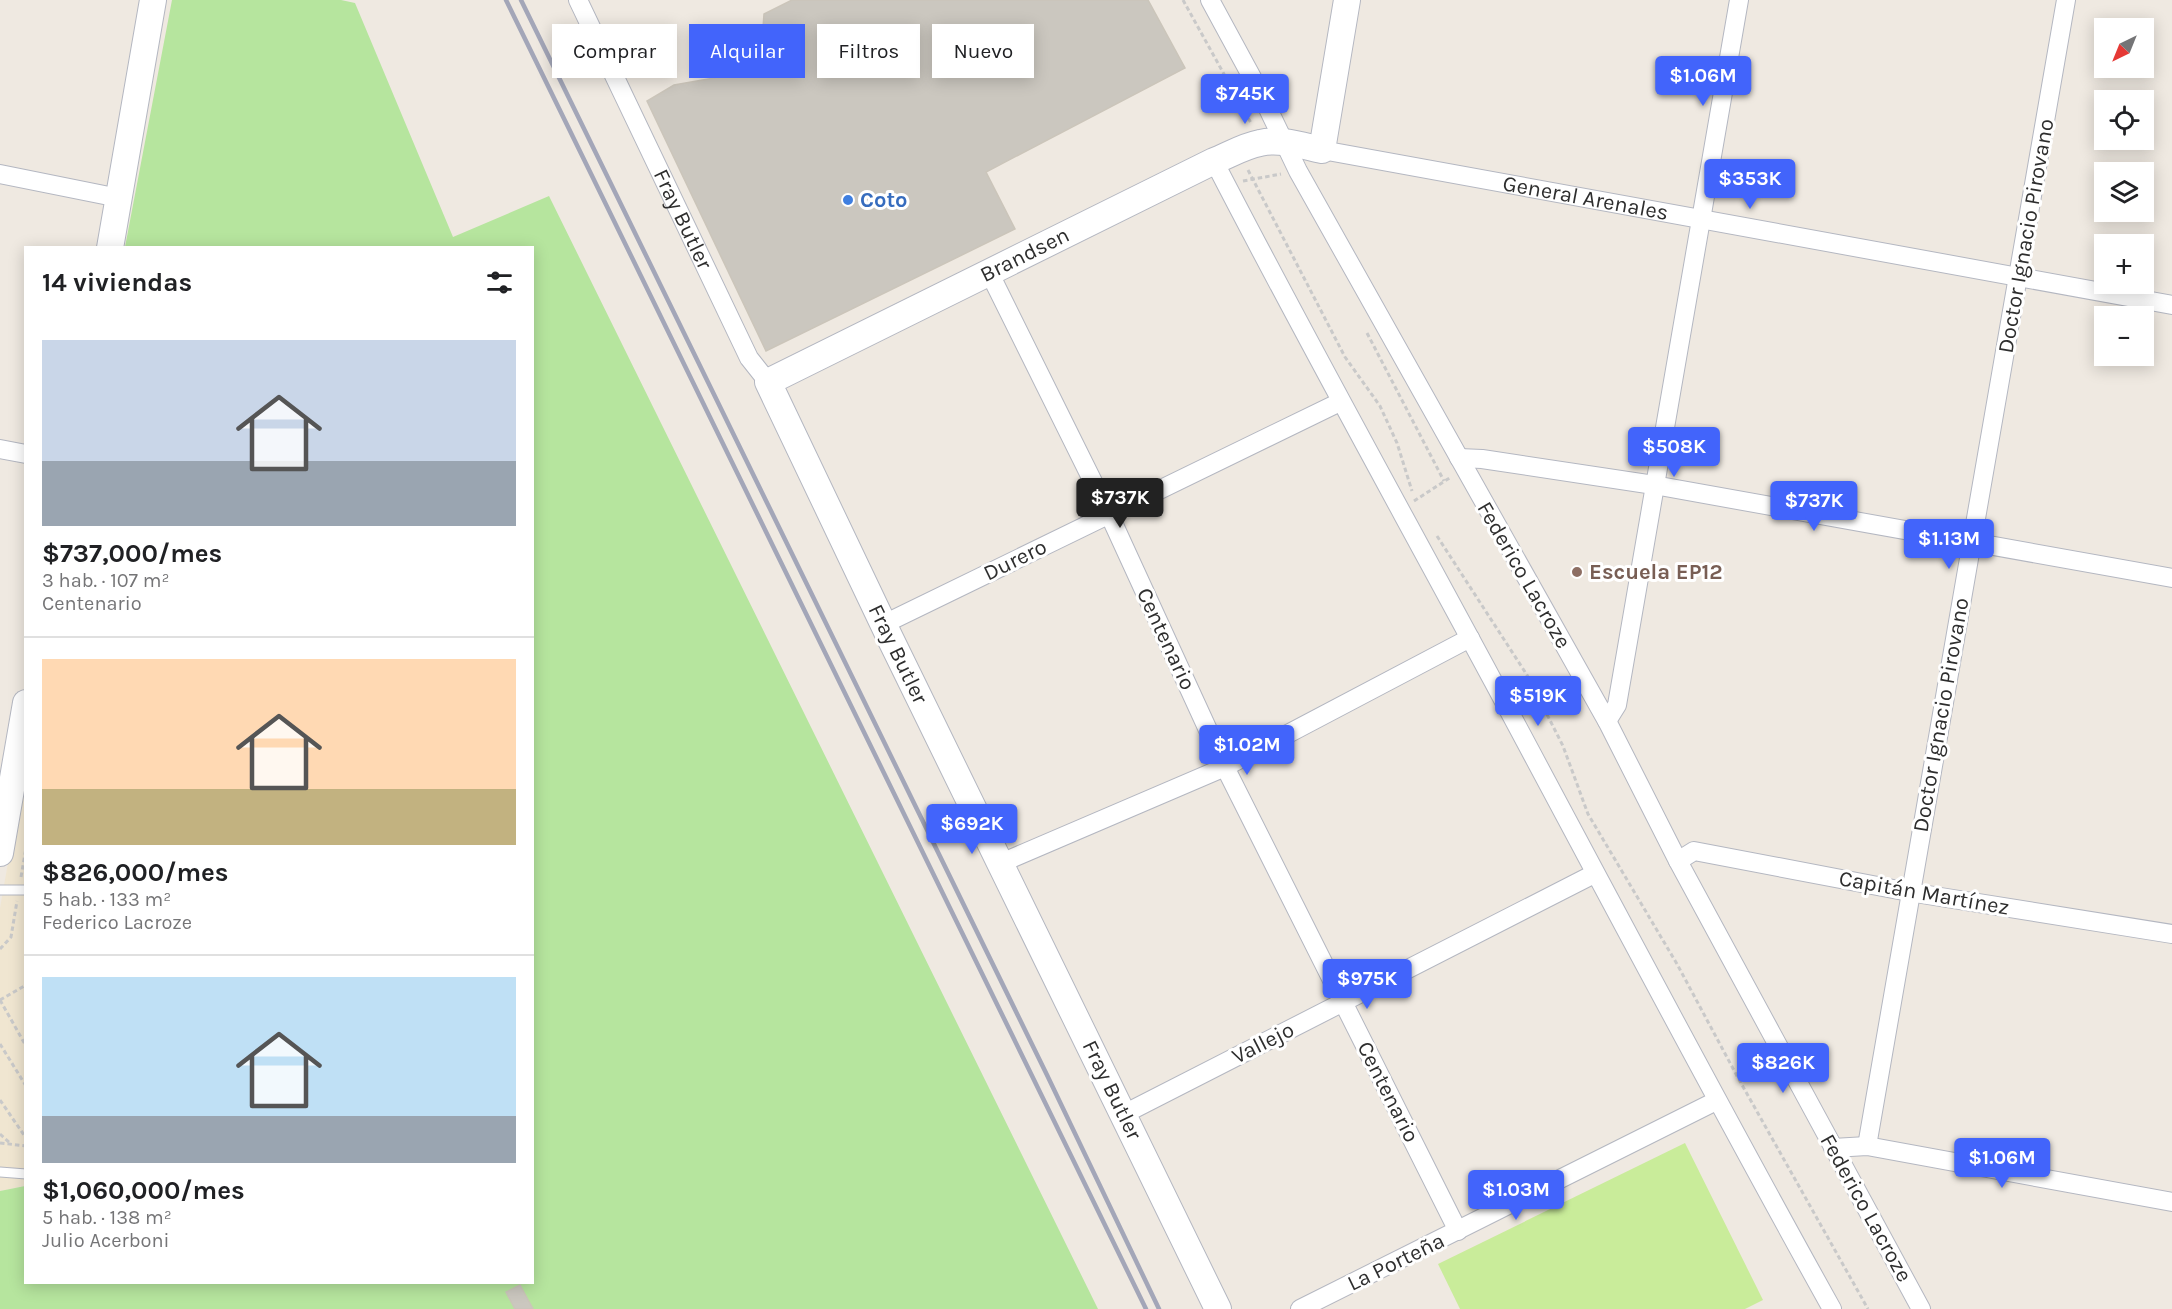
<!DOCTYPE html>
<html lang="es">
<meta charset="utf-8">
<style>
body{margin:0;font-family:Karla,sans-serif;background:#f2f2f2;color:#202124;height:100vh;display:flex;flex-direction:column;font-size:22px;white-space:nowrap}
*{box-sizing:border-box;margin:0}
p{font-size:20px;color:#757577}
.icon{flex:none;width:33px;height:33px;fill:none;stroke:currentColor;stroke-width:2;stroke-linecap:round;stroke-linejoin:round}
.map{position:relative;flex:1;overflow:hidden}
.details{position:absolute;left:24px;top:246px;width:510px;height:1038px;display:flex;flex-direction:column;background:#fff;border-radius:0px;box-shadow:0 3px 15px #0003}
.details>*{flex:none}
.guide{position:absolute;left:552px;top:24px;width:570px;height:54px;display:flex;gap:12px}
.needle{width:39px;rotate:223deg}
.tools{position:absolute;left:2094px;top:18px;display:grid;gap:12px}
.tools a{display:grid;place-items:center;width:60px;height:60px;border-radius:0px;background:#fff;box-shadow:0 3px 15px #0003;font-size:30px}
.price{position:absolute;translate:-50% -51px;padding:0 14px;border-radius:6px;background:#4264fb;color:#fff;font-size:20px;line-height:39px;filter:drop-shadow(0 2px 3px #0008)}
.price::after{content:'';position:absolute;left:50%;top:36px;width:18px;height:14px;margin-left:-9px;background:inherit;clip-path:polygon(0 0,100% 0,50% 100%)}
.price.selected{background:#222;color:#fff}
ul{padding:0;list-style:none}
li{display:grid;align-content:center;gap:12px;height:318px;padding:0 18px}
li+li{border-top:2px solid #e0e0e0}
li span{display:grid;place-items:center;height:186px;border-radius:0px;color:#555}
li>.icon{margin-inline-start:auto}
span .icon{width:108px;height:108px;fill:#fffc;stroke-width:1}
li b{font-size:26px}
h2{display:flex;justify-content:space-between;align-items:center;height:72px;padding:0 18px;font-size:26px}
.pill{padding:0 21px;border-radius:0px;background:#fff;box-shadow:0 3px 15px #0003;font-size:21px;line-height:54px}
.pill.selected{background:#4264fb;color:#fff}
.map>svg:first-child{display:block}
.education{fill:#f0e6d1}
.green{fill:#b6e59e}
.pitch{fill:#c9ec9a}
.building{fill:#cbc7bf;stroke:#cbc5ba;stroke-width:1.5}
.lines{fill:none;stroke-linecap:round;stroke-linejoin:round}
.lane-casing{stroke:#b4b7c1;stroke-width:11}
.street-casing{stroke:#b4b7c1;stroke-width:20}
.secondary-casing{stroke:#b4b7c1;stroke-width:28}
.path{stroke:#c9c9c9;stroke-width:3;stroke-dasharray:4.5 3;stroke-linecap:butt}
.lane{stroke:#fff;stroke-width:9}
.street{stroke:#fff;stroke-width:18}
.secondary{stroke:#fff;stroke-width:26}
.rail{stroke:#a3a6b8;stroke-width:4.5}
.shop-dot{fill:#3f7fe0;stroke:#fff;stroke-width:2}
.education-dot{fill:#8d6e63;stroke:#fff;stroke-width:2}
.labels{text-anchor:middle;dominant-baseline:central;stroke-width:6;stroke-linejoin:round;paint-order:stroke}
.street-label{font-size:22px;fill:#2e2e2e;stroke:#fff}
.shop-label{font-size:22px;font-weight:bold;fill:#366cbe;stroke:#fff;text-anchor:start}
.education-label{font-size:22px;font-weight:bold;fill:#785e54;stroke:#fff;text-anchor:start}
</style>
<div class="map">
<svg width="2172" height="1309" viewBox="0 0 2172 1309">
<rect width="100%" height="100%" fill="#efe9e1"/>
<!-- education -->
<path class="education" d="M 25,767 L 25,1186 L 0,1191 L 0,908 Z"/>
<!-- green -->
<path class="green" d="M 172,0 L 341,0 L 355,3 L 453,237 L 549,196 L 1098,1309 L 0,1309 L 0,1191 L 25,1186 L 26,1282 L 532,1282 L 532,248 L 125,247 Z"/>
<!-- pitch -->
<path class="pitch" d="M 1685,1143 L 1763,1300 L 1745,1309 L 1460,1309 L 1438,1264 Z"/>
<!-- building -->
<g class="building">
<path d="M 792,0 L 1148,0 L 1185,68 L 986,172 L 1015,229 L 766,351 L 647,101 L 674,85 L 760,70 L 764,14 Z"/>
<path d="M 520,1285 L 533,1309 L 515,1309 L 506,1292 Z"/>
</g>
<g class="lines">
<!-- lane casing -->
<g class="lane-casing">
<g id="lane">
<path d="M 0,890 L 26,890"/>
<path d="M 0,1172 L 26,1174"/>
</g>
</g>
<!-- street casing -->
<g class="street-casing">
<g id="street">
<path id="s1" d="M 578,0 L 749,358 L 768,382"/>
<path d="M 1210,0 L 1261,94 L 1298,171 L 1607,721 L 1678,861 L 1921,1309"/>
<path id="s2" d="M 1322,150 L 2172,305"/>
<path d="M 1214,161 C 1304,336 1400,508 1493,681 C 1605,890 1716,1101 1832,1309"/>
<path d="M 0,174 L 119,198"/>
<path d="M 989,272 L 1109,514 L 1225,767 L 1458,1231"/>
<path d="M 0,449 L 26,454"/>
<path d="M 1459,458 L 1482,459 L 1654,485 L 2172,578"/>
<path d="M 884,624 L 1340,402"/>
<path d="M 1607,721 L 1617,705 L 1739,0"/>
<path d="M 1678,861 L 1694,851 L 1909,892 L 2172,934"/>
<path d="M 1001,863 L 1225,767 L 1470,638"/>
<path d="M 1124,1114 L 1594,874"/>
<path d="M 1867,1146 C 1930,764 2002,383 2066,0"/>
<path d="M 1833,1148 L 1867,1146 L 2172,1202"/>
<path d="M 1300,1309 L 1716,1101"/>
</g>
</g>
<!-- secondary casing -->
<g class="secondary-casing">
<g id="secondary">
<path d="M 110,248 L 153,0"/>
<path d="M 0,853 L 26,703"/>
<path id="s3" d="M 1218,1309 L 890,638 L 768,382 L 1214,161 C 1229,155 1244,146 1260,143 C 1279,138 1303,146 1322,150 L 1347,0"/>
</g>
</g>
<!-- path -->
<g class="path">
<path d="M 1183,0 L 1251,123"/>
<path d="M 1248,170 L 1345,357 L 1380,406 L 1397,443 L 1412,491"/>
<path d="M 1243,181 L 1281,174"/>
<path d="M 1367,333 L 1444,481"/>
<path d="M 1414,501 L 1451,477"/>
<path d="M 1437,536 L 1527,675 L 1563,746 L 1588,814 L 1677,964 L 1737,1076 L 1868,1309"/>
<path d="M 21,877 L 26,848"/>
<path d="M 0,949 L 11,937 L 17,901"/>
<path d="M 0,1000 L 26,1046"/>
<path d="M 0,1000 L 26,985"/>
<path d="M 0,1044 L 26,1086"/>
<path d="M 0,1100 L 26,1138"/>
<path d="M 0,1134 L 10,1143"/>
<path d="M 0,1143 L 26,1146"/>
</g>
<!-- lane -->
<use href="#lane" class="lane"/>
<!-- street -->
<use href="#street" class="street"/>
<!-- secondary -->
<use href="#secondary" class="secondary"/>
<!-- rail -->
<g class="rail">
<path d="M 506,0 L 1146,1309"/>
<path d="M 521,0 L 1047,1075 L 1159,1309"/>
</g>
</g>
<!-- markers -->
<circle class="shop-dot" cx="848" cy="200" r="6"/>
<circle class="education-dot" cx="1577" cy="572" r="6"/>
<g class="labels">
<!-- street labels -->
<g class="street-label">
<text stroke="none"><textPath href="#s2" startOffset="268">General Arenales</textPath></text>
<text stroke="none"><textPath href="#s1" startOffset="243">Fray Butler</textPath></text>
<text transform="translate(2026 236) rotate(-80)">Doctor Ignacio Pirovano</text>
<text stroke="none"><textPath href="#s3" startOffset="1317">Brandsen</textPath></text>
<text transform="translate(1015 560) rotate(-26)">Durero</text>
<text transform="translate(1524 575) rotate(60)">Federico Lacroze</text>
<text transform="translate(1166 639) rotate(65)">Centenario</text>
<text transform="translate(898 654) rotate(64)">Fray Butler</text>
<text transform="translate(1941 715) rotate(-80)">Doctor Ignacio Pirovano</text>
<text transform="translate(1924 893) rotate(10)">Capitán Martínez</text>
<text transform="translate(1263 1043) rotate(-27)">Vallejo</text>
<text transform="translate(1112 1090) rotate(64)">Fray Butler</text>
<text transform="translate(1388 1092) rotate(63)">Centenario</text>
<text transform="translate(1866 1208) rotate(61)">Federico Lacroze</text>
<text transform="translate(1396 1262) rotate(-26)">La Porteña</text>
</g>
<!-- shop labels -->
<g class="shop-label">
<text x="860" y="200">Coto</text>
</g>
<!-- education labels -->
<g class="education-label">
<text x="1589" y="572">Escuela EP12</text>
</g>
</g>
</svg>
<div class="tools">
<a><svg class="needle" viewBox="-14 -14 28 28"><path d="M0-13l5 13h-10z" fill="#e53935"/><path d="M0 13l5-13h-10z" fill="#757577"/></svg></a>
<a><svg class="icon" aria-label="locate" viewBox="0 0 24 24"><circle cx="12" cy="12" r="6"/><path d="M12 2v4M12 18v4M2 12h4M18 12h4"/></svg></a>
<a><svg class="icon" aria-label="layers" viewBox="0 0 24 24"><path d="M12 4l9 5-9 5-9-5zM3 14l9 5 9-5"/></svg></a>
<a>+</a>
<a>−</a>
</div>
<b class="price" style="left:1703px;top:107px">$1.06M</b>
<b class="price" style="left:1245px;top:125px">$745K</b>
<b class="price" style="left:1750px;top:210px">$353K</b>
<b class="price" style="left:1674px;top:478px">$508K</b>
<b class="price selected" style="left:1120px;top:529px">$737K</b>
<b class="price" style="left:1814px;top:532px">$737K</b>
<b class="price" style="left:1949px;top:570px">$1.13M</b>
<b class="price" style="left:1538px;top:727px">$519K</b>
<b class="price" style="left:1247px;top:776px">$1.02M</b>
<b class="price" style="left:972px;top:855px">$692K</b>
<b class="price" style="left:1367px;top:1010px">$975K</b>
<b class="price" style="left:1783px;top:1094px">$826K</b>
<b class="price" style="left:2002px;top:1189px">$1.06M</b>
<b class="price" style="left:1516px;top:1221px">$1.03M</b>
<div class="guide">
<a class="pill">Comprar</a>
<a class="pill selected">Alquilar</a>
<a class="pill">Filtros</a>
<a class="pill">Nuevo</a>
</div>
<section class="details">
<h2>14 viviendas<svg class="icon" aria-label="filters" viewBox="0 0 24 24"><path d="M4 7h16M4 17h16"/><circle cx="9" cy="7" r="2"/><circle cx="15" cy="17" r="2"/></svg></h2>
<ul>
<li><span style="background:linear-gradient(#c9d6e8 65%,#9aa5b1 0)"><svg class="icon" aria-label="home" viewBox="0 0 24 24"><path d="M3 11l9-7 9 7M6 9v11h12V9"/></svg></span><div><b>$737,000/mes</b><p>3 hab. · 107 m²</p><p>Centenario</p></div></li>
<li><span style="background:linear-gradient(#ffd9b3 70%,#c2b280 0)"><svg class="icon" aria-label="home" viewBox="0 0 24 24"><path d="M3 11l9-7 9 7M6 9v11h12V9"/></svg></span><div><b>$826,000/mes</b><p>5 hab. · 133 m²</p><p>Federico Lacroze</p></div></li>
<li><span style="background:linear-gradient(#bfe0f5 75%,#9aa5b1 0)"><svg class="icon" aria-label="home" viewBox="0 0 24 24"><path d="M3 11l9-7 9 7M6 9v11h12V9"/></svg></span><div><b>$1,060,000/mes</b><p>5 hab. · 138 m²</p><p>Julio Acerboni</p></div></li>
</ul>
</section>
</div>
